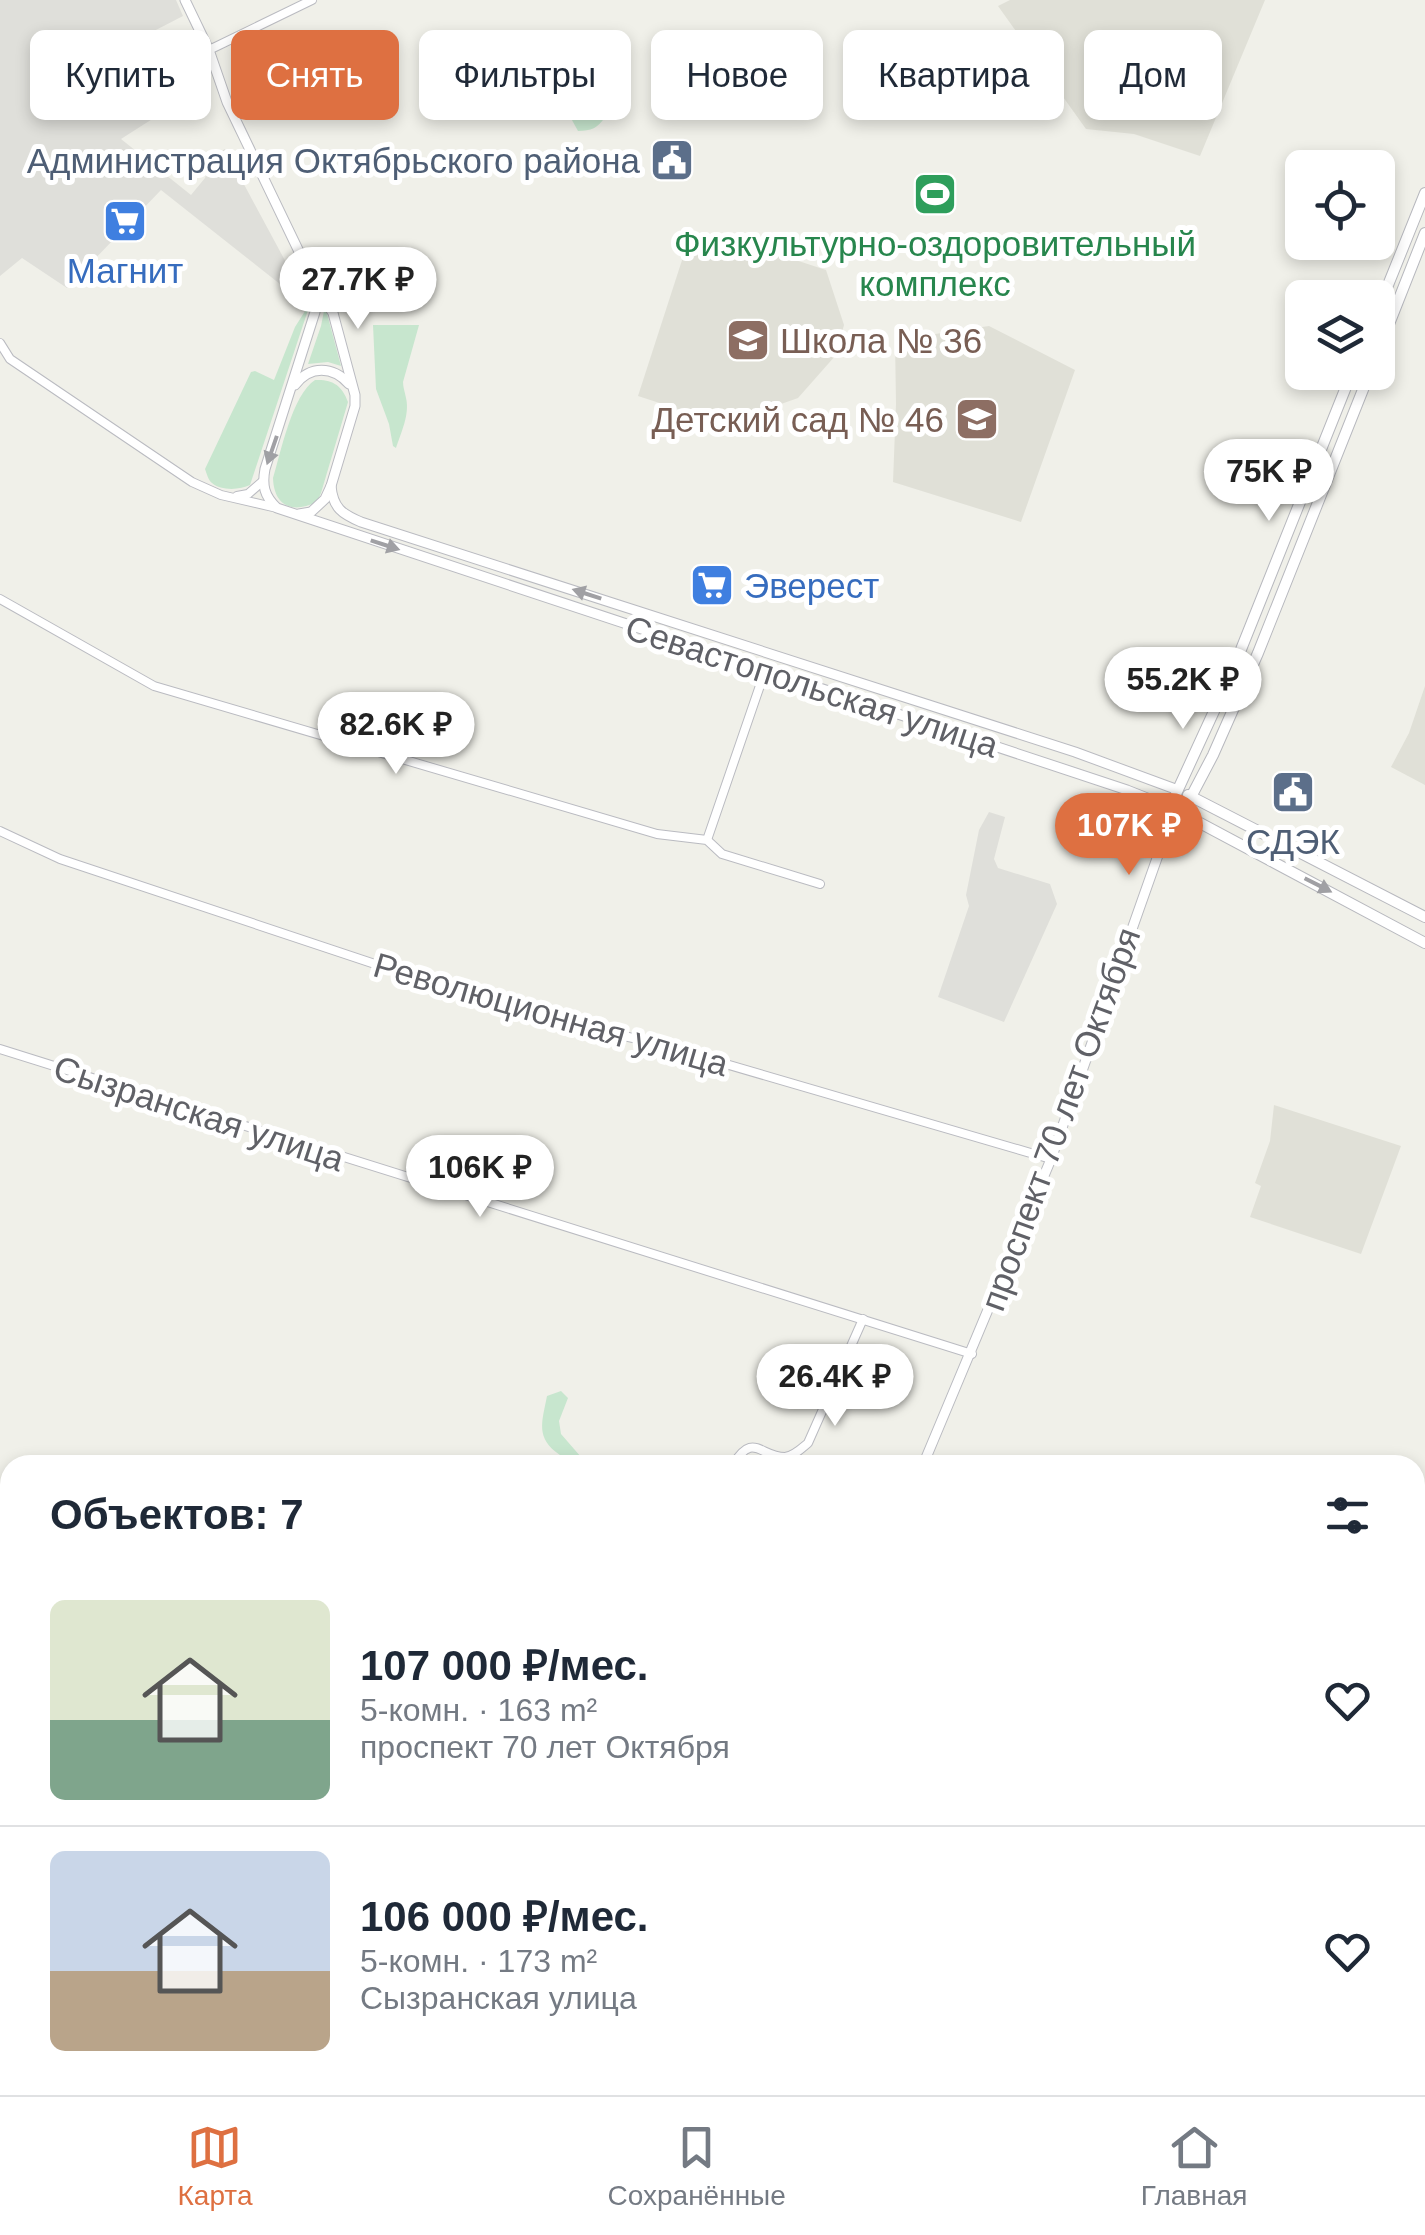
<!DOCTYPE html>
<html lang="ru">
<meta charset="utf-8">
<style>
body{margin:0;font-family:Arial,sans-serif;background:#f2f2f3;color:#1f2937;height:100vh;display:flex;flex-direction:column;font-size:38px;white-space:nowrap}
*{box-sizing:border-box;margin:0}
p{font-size:32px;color:#747a83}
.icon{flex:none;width:55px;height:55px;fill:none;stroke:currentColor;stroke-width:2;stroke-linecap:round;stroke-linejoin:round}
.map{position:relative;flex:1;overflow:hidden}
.side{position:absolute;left:0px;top:1455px;width:1425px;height:640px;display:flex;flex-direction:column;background:#fff;border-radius:30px 30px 0 0;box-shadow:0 5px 15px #0003}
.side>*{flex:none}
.banner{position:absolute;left:30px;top:30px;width:1365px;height:90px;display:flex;gap:20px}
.buttons{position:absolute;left:1285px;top:150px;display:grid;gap:20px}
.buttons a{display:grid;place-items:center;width:110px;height:110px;border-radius:15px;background:#fff;box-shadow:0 5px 15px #0003;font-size:50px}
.price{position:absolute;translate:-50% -85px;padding:0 22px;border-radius:35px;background:#fff;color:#222;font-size:32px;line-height:65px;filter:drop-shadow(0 2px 5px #0008)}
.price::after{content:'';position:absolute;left:50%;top:60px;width:30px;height:22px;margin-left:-15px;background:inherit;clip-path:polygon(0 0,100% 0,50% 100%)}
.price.selected{background:#de7041;color:#fff}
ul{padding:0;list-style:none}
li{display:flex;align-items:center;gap:30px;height:250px;padding:0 50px}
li+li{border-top:2px solid #e0e1e3}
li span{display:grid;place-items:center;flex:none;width:280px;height:200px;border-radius:15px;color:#555}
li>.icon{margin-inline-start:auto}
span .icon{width:120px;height:120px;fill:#fffc;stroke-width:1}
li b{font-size:42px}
h2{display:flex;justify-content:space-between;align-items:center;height:120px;padding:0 50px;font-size:42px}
.tag{padding:0 35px;border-radius:15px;background:#fff;box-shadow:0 5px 15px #0003;font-size:35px;line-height:90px}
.tag.selected{background:#de7041;color:#fff}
.dock{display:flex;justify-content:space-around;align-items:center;height:140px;border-top:2px solid #e0e1e3;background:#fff;font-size:28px;color:#747a83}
.dock a{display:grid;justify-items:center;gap:5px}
.dock .selected{color:#de7041}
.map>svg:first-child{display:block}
.industrial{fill:#dfdfda}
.education{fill:#e0e0d7}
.green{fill:#c7e6ce}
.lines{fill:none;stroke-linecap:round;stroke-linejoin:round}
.minor-casing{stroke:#babbc1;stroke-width:10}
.tertiary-casing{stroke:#babbc1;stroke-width:11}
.secondary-casing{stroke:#b7b8be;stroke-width:12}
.minor{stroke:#fff;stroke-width:8}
.tertiary{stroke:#fff;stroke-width:9}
.secondary{stroke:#fff;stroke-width:10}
.oneway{fill:#a0a0a4}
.labels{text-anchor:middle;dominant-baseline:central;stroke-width:10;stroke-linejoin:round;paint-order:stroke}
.service-label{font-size:35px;fill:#4e5e75;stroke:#fff;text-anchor:end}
.leisure-label{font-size:35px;fill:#27864d;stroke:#fff}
.shop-label{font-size:35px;fill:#366cbe;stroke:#fff}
.education-label{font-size:35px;fill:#785e54;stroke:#fff;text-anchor:start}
.street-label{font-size:35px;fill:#606167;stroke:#fff}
</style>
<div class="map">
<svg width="1425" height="2095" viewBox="0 0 1425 2095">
<rect width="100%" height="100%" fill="#f0f0e9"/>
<!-- industrial -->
<g class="industrial">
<path d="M 0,0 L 176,0 L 183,16 L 123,47 L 157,116 L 121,139 L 191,195 L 205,178 L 212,156 L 225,149 L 296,281 L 285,288 L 161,190 L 67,288 L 22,258 L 0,276 Z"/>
<path d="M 989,812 L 1005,817 L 994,859 L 998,868 L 1050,884 L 1057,904 L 1004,1022 L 938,997 L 969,906 L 966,895 L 979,830 Z"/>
</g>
<!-- education -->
<g class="education">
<path d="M 1010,0 L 1265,0 L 1200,156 L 1134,134 L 1086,129 L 998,6 Z"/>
<path d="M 716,234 L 826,270 L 844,325 L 836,355 L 798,398 L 724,424 L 638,396 L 684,254 Z"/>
<path d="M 989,326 L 1075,370 L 1021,522 L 893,482 L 896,404 L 895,340 Z"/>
<path d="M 1425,686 L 1425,785 L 1391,767 L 1409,733 Z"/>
<path d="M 1274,1105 L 1401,1146 L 1361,1254 L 1250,1217 L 1261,1186 L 1255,1183 L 1270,1141 Z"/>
</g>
<!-- green -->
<g class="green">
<path d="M 549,37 L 562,40 L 605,117 C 598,128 591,131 578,131 L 534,51 L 538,42 Z"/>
<path d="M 299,288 L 309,307 L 250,485 C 240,490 221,491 212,483 C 208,480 207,474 205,469 L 251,372 L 255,371 L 274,380 L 295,327 L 307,308 L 292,293 Z"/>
<path d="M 325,306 L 341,366 L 328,362 L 308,364 L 321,326 Z"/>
<path d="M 373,325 L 419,325 L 403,382 C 403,387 405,393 406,398 C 410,414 401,433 396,448 L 393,446 L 389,424 L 376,389 Z"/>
<path d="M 315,380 C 332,379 342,385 348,402 L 321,493 L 317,502 C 292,514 274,506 273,478 C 281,452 292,395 315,380 Z"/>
<path d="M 561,1391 L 568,1398 L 559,1421 L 561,1434 L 581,1457 L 605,1465 L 559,1465 L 560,1455 C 535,1438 542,1422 547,1396 Z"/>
<path d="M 0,1669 L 10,1677 L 10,2085 L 487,2085 L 519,2095 L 0,2095 Z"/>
</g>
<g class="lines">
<!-- minor casing -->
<g class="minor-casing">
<g id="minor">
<path d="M 209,50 L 312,0"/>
<path d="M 0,343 L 10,359 L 192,482 L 221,495 L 277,508"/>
<path d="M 237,496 L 248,494 L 263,481"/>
<path d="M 0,599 L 154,686 L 657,834 L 707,840 L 722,854 L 820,884"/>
<path d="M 0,831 L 60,859 L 531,1016 L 647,1041 L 1051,1159"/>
<path d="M 707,840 L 765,671"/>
<path d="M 0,1049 L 972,1354"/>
<path d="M 733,1465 C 753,1431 760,1457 785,1457 C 794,1456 802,1448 808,1443 L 863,1319"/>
<path d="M 1415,2024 L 1425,1978"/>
<path d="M 715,2085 L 741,2095"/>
<path d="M 1236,2085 L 1267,2095"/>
<path d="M 980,2095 L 986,2085"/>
<path d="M 1389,2095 L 1393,2085"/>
</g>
</g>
<!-- tertiary casing -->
<g class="tertiary-casing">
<g id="tertiary">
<path d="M 185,0 L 209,50 L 227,102 L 317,289 L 333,313 L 355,395 L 355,406 L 331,486 L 325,499 L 311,512 L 299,514"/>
<path d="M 317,289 L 315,312 L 265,469 C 262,485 264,496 277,508 L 1127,790 L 1170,807 L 1168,827 L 1051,1159 L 923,1465"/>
<path d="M 295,385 C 310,365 333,366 349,384"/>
<path d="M 331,486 C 333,508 342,514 361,522 L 1075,752 L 1178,790"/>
<path d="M 1415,1797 L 1425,1800"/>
</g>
</g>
<!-- secondary casing -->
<g class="secondary-casing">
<g id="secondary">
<path d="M 1378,310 L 1425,193"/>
<path d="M 1378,352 L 1425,233"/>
<path d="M 1352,372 L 1232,672 L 1170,807 L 1425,943"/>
<path d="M 1188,795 L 1425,917"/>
<path d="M 1182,814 L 1213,755 L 1258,653 L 1370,372"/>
</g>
</g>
<!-- minor -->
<use href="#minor" class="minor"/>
<!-- tertiary -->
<use href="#tertiary" class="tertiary"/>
<!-- secondary -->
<use href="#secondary" class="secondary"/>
</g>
<!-- one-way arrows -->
<defs><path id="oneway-solid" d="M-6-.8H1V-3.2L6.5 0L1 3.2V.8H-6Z" transform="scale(2.5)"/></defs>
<g class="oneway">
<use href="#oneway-solid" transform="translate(272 450) rotate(109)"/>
<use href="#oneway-solid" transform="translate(385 545) rotate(18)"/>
<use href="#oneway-solid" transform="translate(587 594) rotate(-162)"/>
<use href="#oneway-solid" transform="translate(1318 885) rotate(27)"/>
</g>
<!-- icons -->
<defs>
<g id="civic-square" transform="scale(2.25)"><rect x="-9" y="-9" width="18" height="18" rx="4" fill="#5c6f8a" stroke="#fff"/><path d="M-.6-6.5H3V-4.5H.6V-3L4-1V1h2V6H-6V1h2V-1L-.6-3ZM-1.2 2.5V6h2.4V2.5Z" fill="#fff"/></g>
<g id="stadium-square" transform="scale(2.25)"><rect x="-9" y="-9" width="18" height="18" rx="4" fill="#2e9e5b" stroke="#fff"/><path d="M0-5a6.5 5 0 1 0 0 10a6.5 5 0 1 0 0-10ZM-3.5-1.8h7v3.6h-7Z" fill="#fff"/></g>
<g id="supermarket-square" transform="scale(2.25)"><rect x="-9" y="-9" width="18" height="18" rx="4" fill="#3f7fe0" stroke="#fff"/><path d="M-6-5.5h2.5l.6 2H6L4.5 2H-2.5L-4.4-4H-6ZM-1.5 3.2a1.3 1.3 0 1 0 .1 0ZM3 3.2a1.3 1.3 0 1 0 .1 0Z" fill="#fff"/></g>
<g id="school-square" transform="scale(2.25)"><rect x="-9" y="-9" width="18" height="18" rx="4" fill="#8d6e63" stroke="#fff"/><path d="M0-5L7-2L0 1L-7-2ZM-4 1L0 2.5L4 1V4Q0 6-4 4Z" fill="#fff"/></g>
</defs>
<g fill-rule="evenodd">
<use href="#civic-square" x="672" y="160"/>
<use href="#stadium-square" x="935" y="194"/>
<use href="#supermarket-square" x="125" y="221"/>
<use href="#school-square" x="748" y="340"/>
<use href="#school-square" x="977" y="419"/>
<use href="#supermarket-square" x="712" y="585"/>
<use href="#civic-square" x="1293" y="792"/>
</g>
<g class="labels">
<!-- service labels -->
<g class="service-label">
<text x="640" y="160">Администрация Октябрьского района</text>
<text x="1293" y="841" text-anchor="middle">СДЭК</text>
</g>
<!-- leisure labels -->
<g class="leisure-label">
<text x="935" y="243">Физкультурно-оздоровительный<tspan x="935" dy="40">комплекс</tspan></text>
</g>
<!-- shop labels -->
<g class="shop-label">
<text x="125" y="270">Магнит</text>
<text x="744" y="585" text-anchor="start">Эверест</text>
</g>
<!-- education labels -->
<g class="education-label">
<text x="780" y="340">Школа № 36</text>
<text x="944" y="419" text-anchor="end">Детский сад № 46</text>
</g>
<!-- street labels -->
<g class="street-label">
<text transform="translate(812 686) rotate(18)">Севастопольская улица</text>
<text transform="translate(551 1014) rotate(16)">Революционная улица</text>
<text transform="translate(199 1113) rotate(18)">Сызранская улица</text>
<text transform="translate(1060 1119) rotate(-70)">проспект 70 лет Октября</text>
</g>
</g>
</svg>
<div class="buttons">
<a><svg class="icon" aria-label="locate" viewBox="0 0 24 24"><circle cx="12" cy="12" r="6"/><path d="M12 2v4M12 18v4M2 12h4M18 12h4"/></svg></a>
<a><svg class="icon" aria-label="layers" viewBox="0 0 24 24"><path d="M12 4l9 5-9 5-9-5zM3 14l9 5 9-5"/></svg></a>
</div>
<b class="price" style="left:358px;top:332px">27.7K ₽</b>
<b class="price" style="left:1269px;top:524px">75K ₽</b>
<b class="price" style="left:1183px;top:732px">55.2K ₽</b>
<b class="price" style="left:396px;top:777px">82.6K ₽</b>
<b class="price selected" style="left:1129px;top:878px">107K ₽</b>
<b class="price" style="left:480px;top:1220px">106K ₽</b>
<b class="price" style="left:835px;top:1429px">26.4K ₽</b>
<div class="banner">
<a class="tag">Купить</a>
<a class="tag selected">Снять</a>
<a class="tag">Фильтры</a>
<a class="tag">Новое</a>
<a class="tag">Квартира</a>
<a class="tag">Дом</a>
</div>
<section class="side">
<h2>Объектов: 7<svg class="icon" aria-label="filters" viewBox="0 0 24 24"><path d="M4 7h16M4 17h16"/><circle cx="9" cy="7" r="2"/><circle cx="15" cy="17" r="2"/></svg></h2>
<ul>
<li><span style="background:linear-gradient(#dfe7d0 60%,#7fa58c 0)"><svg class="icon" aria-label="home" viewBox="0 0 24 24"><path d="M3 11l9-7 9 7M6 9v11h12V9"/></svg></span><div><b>107 000 ₽/мес.</b><p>5-комн. · 163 m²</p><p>проспект 70 лет Октября</p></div><svg class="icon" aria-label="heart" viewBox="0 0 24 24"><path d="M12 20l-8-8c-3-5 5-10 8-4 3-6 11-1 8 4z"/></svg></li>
<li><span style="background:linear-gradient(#c9d6e8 60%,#b9a48a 0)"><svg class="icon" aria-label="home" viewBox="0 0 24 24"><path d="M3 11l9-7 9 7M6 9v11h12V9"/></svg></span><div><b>106 000 ₽/мес.</b><p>5-комн. · 173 m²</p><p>Сызранская улица</p></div><svg class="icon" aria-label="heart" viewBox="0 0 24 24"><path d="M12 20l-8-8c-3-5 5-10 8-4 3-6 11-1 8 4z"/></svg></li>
</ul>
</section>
</div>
<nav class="dock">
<a class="selected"><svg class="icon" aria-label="map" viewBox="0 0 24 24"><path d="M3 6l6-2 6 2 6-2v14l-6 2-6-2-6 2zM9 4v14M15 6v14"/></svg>Карта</a>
<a><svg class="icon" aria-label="saved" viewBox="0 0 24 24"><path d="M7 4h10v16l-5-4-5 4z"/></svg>Сохранённые</a>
<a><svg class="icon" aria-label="home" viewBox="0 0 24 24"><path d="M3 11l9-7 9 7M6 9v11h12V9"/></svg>Главная</a>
</nav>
